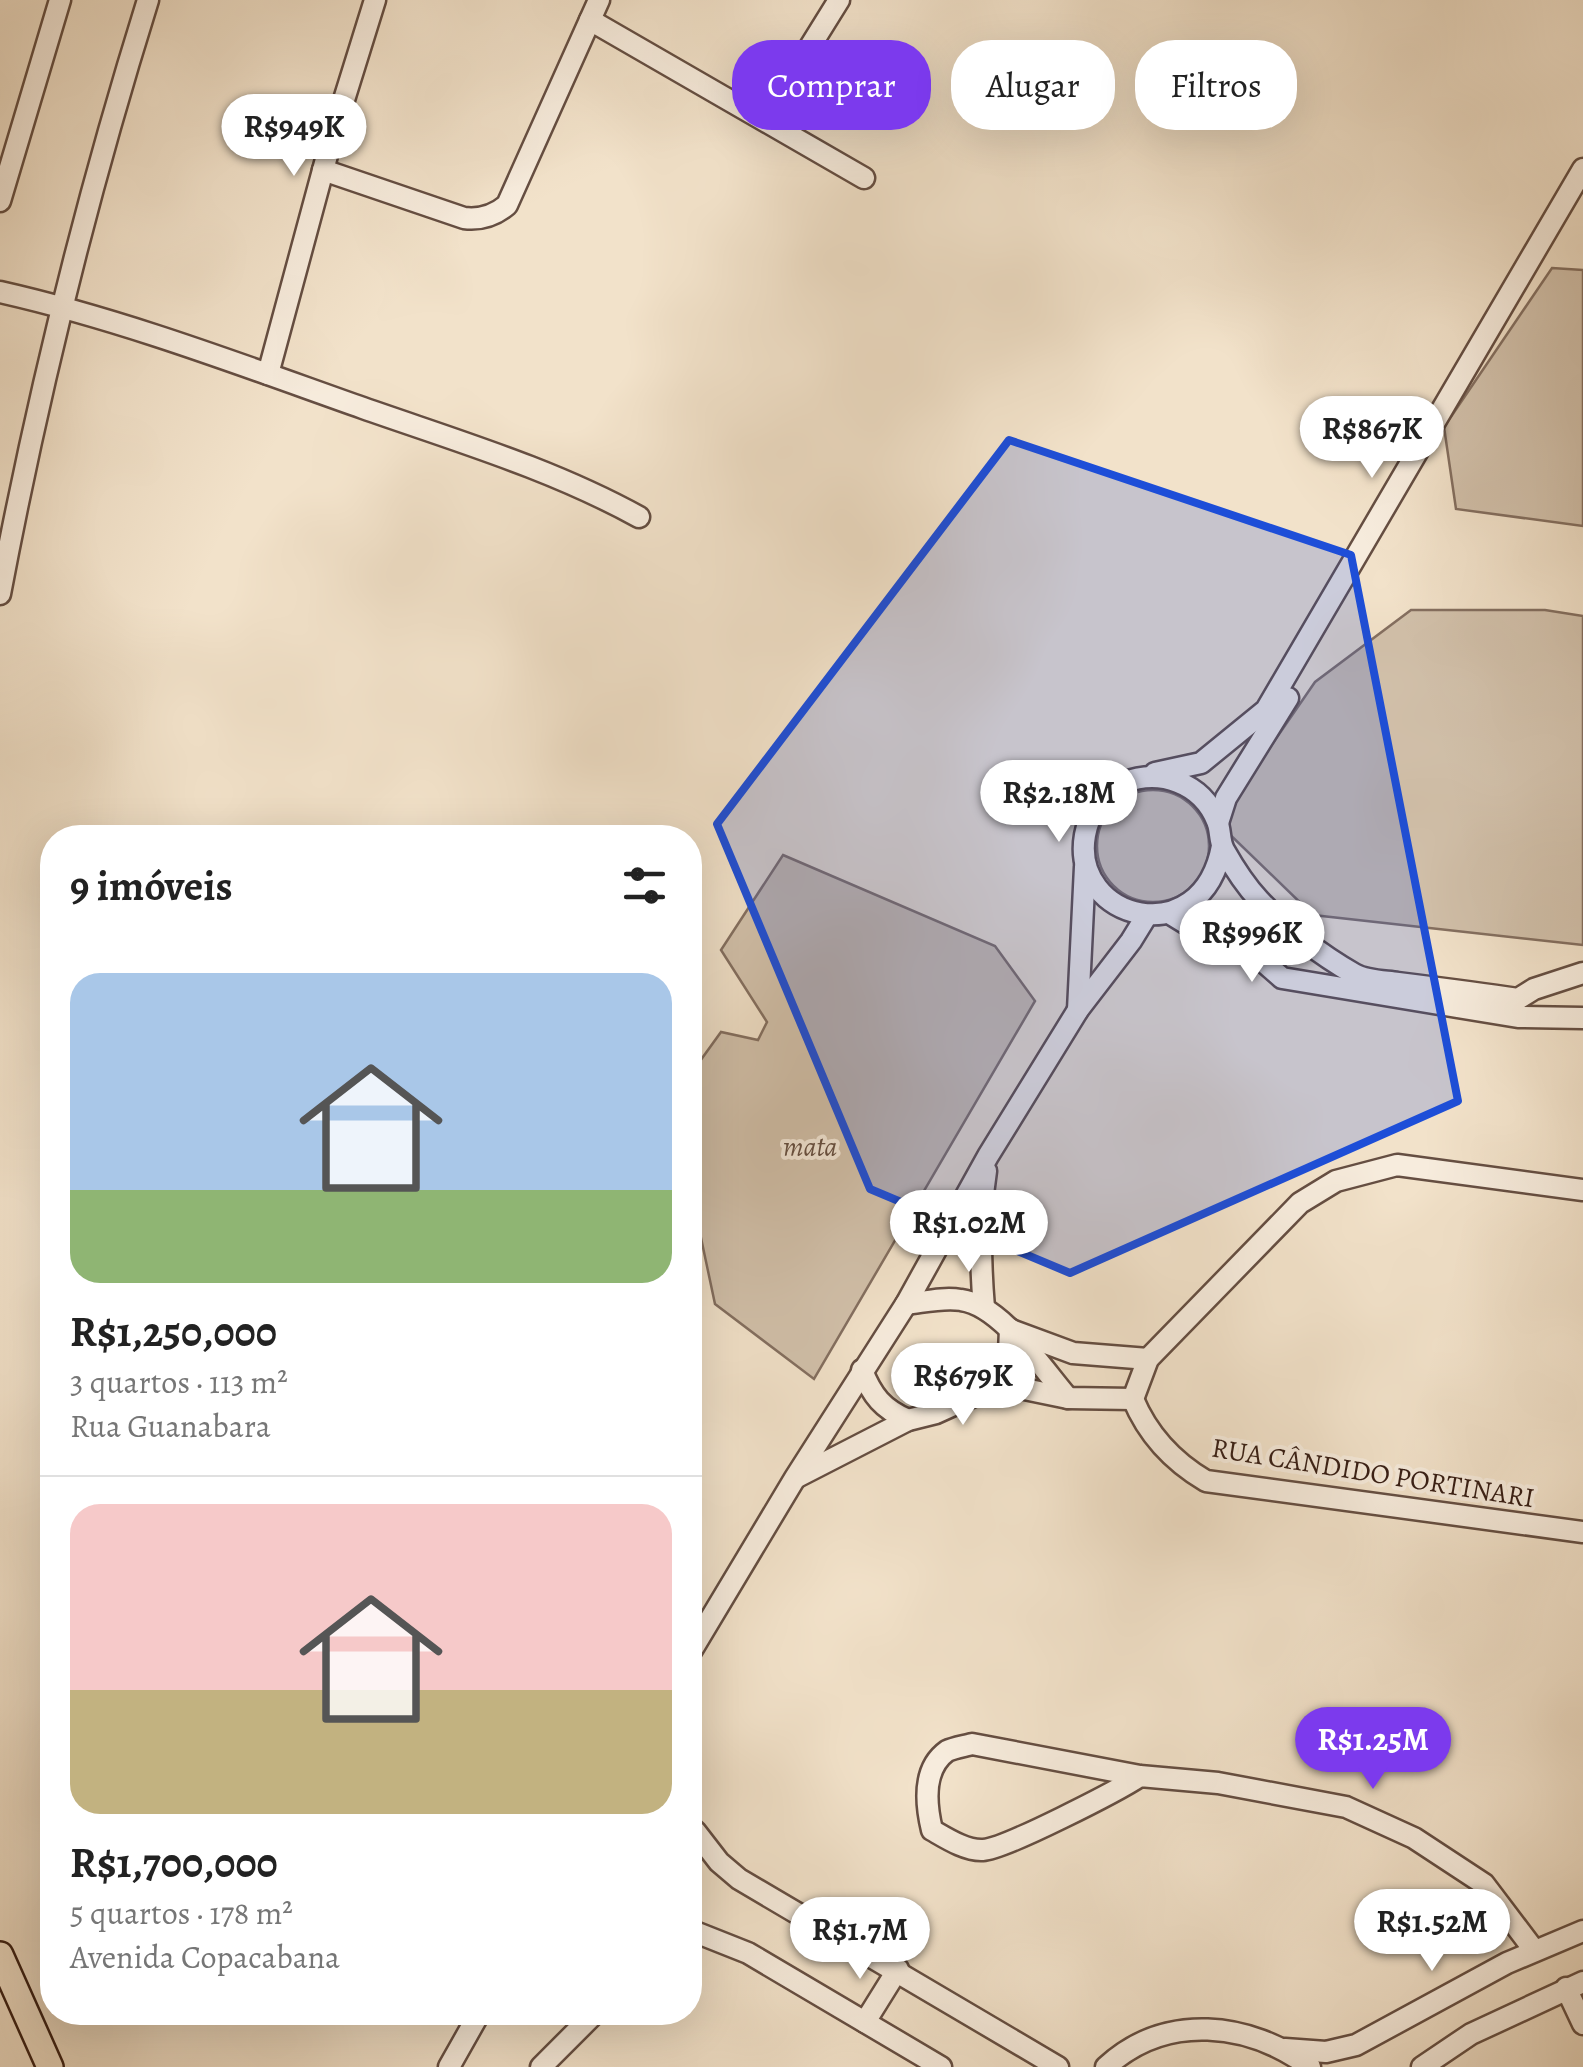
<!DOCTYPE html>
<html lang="pt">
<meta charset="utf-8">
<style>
body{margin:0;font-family:Alegreya,serif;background:#f6f6f6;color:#222;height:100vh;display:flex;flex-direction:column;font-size:38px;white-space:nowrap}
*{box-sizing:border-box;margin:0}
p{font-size:32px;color:#767676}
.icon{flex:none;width:55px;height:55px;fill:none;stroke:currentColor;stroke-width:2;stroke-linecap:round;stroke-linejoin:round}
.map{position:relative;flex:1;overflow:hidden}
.details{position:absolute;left:40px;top:825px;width:662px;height:1200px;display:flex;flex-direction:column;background:#fff;border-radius:40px;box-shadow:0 10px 40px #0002}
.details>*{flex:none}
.banner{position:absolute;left:732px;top:40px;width:700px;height:90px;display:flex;gap:20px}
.price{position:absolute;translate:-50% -85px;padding:0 22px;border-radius:35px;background:#fff;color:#222;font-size:32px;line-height:65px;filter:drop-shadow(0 2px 5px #0008)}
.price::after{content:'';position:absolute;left:50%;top:60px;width:30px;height:22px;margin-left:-15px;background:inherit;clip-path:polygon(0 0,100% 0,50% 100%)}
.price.selected{background:#7c3aed;color:#fff}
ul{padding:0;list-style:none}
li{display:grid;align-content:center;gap:20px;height:530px;padding:0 30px}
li+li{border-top:2px solid #e0e0e0}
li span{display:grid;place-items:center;height:310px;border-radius:30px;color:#555}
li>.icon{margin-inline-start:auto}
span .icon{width:180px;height:180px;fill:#fffc;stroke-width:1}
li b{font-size:42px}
h2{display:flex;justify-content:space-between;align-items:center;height:120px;padding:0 30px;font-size:42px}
.tag{padding:0 35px;border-radius:40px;background:#fff;box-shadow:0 10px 40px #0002;font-size:35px;line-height:90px}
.tag.selected{background:#7c3aed;color:#fff}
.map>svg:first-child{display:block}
.green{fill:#d2c1ab;stroke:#846f60;stroke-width:2.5}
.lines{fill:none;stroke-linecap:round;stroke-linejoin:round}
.minor-casing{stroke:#654e42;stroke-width:25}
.major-casing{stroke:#361d14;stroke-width:30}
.minor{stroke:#f7ecdd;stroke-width:20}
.major{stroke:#f2e2ca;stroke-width:25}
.marked{fill:#1d4ed8;fill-opacity:0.2;stroke:#1d4ed8;stroke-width:8;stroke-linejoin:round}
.labels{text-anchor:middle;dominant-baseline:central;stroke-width:8;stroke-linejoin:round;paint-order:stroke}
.park-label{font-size:28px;font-style:italic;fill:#654e41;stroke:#f7ecdd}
.street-label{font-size:28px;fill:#361d14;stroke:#f7ecdd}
</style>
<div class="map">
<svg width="1583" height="2067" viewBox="0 0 1583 2067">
<rect width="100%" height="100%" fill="#f2e2ca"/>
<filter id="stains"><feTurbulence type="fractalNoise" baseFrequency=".002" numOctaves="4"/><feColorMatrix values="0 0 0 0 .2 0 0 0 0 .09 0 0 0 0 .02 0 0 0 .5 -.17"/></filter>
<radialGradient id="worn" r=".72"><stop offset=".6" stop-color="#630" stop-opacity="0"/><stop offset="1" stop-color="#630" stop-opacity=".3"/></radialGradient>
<!-- green -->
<g class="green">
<path d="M 1552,268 L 1583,270 L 1583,526 L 1456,509 L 1444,427 Z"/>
<path d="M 1411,610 L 1545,610 L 1583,616 L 1583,945 L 1313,915 L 1218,823 L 1315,682 Z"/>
<circle cx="1153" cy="846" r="56"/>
<path d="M 783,855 L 995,946 L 1035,1001 L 814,1379 L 715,1304 L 690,1186 L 690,1075 L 721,1032 L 758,1040 L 767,1022 L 721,950 Z"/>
</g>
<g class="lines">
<!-- minor casing -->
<g class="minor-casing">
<g id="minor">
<path d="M 590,20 L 864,178"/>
<path d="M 765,119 L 839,0"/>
<path d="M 323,170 L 464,218 C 480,220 494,216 507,205 L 599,0"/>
<path d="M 0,201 L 60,0"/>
<path d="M 0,292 C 124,320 244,366 363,408 C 457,441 552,469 639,517"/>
<path d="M 268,374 L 329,148 L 375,0"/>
<path d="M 0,594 C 38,393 87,195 148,0"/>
<path d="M 1155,773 L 1201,763 L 1266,710 L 1583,169"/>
<path d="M 1218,823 L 1226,798 L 1288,698"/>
<path d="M 1222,846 C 1202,955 1070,920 1085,835 C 1089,813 1102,792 1123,783 C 1160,768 1202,783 1217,821 C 1221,830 1219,841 1224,850 C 1233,866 1246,886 1259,900 C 1285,928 1321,955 1354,974 C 1366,981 1384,981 1398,983 C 1438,988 1478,993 1518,999 L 1534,989 L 1583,973"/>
<path d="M 1169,913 L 1205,935 L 1250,950 L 1282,978 L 1518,1017 L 1583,1018"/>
<path d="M 1078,1010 L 1085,867"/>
<path d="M 906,1304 C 924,1302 943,1297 961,1300 C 1001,1305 1042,1368 1068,1398"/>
<path d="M 984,1308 C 980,1261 979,1217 986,1171"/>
<path d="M 1011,1330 L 1073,1353 L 1148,1359"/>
<path d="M 862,1370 C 872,1396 883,1409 908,1420"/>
<path d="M 1000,1384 L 1009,1353 L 1010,1329"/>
<path d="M 1133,1399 L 1148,1359 L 1300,1203 L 1336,1181 L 1397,1165 L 1583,1190"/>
<path d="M 1133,1399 C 1148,1435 1172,1461 1206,1481 L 1583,1532"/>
<path d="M 797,1477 L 908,1420 L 936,1413 L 1000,1384 L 1068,1398 L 1133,1399"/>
<path d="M 690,1653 L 795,1478 L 906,1304 L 988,1156 L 1078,1010 L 1131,941 L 1147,915"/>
<path d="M 1140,1776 C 1119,1790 1005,1849 983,1850 C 966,1851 946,1838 932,1830 C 926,1805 922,1769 947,1751 C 953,1748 965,1746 972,1744 L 1140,1776 L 1218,1783 L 1346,1807 L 1414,1838 L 1484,1884 L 1534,1950"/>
<path d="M 690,1830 L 695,1831 L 719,1862 L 739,1879 L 1058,2067"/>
<path d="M 690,1930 L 748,1953 L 941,2067"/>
<path d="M 1566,1988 L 1583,2024"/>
<path d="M 865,2022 L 898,1969"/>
<path d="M 1285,2049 L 1326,2052 L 1356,2045 L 1507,1963 L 1583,1931"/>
<path d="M 449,2067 L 480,2012"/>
<path d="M 541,2067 L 596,2012"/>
<path d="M 1106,2067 C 1166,2012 1249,2022 1310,2067"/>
<path d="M 1422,2067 L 1471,2034 L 1583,1982"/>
</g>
</g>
<!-- major casing -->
<g class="major-casing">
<path id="major" d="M 0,1955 L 50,2067"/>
</g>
<!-- minor -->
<use href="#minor" class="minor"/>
<!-- major -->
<use href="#major" class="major"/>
</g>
<!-- marked area -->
<path class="marked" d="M 1009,440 L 1351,555 L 1458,1101 L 1070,1273 L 870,1189 L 717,824 Z"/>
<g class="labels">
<!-- park labels -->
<g class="park-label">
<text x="810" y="1147">mata</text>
</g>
<!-- street labels -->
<g class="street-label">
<text transform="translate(1373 1473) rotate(9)">RUA CÂNDIDO PORTINARI</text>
</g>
</g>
<rect width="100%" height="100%" filter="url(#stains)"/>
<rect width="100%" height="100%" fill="url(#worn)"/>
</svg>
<b class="price" style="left:294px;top:179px">R$949K</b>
<b class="price" style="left:1372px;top:481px">R$867K</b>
<b class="price" style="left:1059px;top:845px">R$2.18M</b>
<b class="price" style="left:1252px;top:985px">R$996K</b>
<b class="price" style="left:969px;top:1275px">R$1.02M</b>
<b class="price" style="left:963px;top:1428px">R$679K</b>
<b class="price selected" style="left:1373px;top:1792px">R$1.25M</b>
<b class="price" style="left:1432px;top:1974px">R$1.52M</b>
<b class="price" style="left:860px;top:1982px">R$1.7M</b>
<div class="banner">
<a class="tag selected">Comprar</a>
<a class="tag">Alugar</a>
<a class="tag">Filtros</a>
</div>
<section class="details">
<h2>9 imóveis<svg class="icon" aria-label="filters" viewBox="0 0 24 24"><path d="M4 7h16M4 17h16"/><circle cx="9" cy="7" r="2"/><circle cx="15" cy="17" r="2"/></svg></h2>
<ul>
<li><span style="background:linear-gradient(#a9c7e8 70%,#8fb573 0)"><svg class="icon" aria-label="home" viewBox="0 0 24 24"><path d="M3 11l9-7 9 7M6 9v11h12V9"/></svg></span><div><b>R$1,250,000</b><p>3 quartos · 113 m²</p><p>Rua Guanabara</p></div></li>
<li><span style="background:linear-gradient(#f6c9c9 60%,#c2b280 0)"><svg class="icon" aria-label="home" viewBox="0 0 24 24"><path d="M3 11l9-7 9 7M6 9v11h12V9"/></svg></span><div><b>R$1,700,000</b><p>5 quartos · 178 m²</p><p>Avenida Copacabana</p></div></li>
</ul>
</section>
</div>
